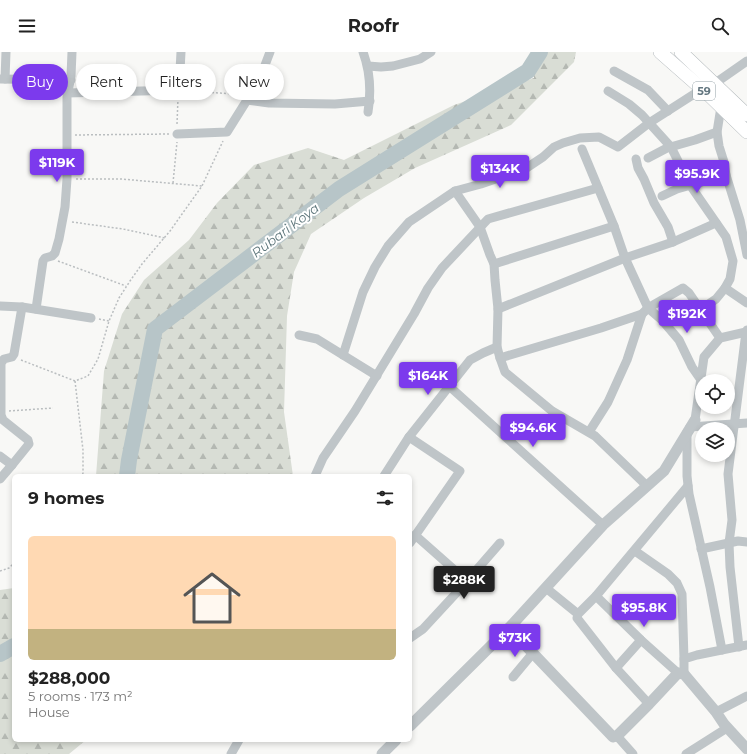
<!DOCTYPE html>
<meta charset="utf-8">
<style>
body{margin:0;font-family:Montserrat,sans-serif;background:#f2f2f2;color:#222;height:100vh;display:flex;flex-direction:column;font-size:15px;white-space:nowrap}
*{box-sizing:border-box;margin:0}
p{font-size:13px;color:#767676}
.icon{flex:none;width:22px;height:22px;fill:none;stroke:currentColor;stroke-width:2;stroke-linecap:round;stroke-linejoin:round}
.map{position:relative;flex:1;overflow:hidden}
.drawer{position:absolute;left:12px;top:422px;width:400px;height:268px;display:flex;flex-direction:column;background:#fff;border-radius:6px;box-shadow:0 2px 6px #0003}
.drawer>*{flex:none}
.top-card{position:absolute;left:12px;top:12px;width:400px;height:36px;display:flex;gap:8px}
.tools{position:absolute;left:695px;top:322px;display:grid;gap:8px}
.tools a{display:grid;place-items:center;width:40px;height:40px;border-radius:50%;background:#fff;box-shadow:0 2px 6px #0003;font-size:20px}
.price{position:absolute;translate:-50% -34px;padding:0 9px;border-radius:4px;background:#7c3aed;color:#fff;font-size:13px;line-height:26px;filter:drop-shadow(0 1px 2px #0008)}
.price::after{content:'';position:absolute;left:50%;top:24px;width:12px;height:9px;margin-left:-6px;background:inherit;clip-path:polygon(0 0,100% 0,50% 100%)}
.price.selected{background:#222;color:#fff}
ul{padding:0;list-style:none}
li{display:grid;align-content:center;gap:8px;height:212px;padding:0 16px}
li span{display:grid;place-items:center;height:124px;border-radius:6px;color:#555}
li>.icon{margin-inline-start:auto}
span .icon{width:72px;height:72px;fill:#fffc;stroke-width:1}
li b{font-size:17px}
h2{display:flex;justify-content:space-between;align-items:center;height:48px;padding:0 16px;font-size:17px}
.tag{padding:0 14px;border-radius:18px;background:#fff;box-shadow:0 2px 6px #0003;font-size:14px;line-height:36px}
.tag.selected{background:#7c3aed;color:#fff}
header{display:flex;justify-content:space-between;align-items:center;height:52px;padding:0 16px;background:#fff;font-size:18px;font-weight:700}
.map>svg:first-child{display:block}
.forest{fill:url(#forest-firs)}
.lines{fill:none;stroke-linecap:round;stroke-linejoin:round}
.river{stroke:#b7c5c8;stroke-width:16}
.primary-casing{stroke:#b3b9bc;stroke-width:14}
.path{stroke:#babec0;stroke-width:1.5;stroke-dasharray:2 2;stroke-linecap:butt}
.minor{stroke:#bfc5c8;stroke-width:9}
.tertiary{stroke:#bfc5c8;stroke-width:11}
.primary{stroke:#fff;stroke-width:13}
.labels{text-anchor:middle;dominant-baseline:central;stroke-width:4;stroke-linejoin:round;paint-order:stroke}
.shield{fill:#fff;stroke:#92a0a6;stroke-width:1}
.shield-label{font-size:11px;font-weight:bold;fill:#647780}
.water-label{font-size:13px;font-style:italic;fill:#5e767b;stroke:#fff}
</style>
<header><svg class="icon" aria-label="menu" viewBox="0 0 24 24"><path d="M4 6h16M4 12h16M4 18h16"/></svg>Roofr<svg class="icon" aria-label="search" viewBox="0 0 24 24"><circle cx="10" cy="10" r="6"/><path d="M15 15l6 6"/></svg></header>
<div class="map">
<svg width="747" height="702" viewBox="0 0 747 702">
<defs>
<pattern id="forest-firs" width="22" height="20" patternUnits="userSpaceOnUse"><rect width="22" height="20" fill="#d9ddd5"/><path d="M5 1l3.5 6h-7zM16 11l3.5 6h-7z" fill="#b4b8b2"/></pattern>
</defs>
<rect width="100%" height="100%" fill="#f8f8f6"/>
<!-- forest -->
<g class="forest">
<path d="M 532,0 L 576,0 L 574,10 L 511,73 L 415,116 L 364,146 L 311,182 L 294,220 L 287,264 L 284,360 L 293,424 L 96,424 L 104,319 L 122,262 L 144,228 L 189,188 L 217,151 L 254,113 L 308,96 L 344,108 L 454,53 L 534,26 Z"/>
<path d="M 14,536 L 14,688 L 86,688 L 69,702 L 0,702 L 0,538 Z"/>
</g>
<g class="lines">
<!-- river -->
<g class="river">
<path d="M 127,424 L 129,408 L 155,277 L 339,137 L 528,19 L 540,0"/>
<path d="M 0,602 L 14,594"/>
</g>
<!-- primary casing -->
<g class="primary-casing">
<g id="primary">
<path d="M 660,0 L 710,44 L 747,80"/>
<path d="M 681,0 L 747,63"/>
</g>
</g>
<!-- path -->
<g class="path">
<path d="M 188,39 L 235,42 L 240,44"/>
<path d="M 177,72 L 178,46"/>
<path d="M 75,83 L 169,82"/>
<path d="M 76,127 L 121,127 L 202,134"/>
<path d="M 173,131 L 177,90"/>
<path d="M 72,170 L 123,177 L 165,186"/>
<path d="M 58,209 L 126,234"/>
<path d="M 99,267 L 109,269"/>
<path d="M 21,308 L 75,329 L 88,324 L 98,307 L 109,269 L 119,246 L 130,229 L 142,212 L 170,179 L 202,134 L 223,89"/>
<path d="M 75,329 L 83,398 L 83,421 L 82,424"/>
<path d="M 9,359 L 53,356"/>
<path d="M 0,519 L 9,516 L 14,511"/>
</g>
<!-- minor -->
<g class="minor">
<path d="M 363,0 C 370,19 371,41 368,60"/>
<path d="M 368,14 L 381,15 L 393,14 L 420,7 L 431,0"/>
<path d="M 614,19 L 648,38 L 668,59"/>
<path d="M 0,27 L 71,28"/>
<path d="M 5,27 L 6,0"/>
<path d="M 714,32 L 747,9"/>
<path d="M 608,39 L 629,52 L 642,63 L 671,95 L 690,133 L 726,185 L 733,209 L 730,227 L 725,236 L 747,251"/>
<path d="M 67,41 L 179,38 L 181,0"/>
<path d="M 247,48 L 269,51 L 335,52 L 370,49"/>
<path d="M 721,55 L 717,80 L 719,94 L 724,110 L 726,123 L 740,168 L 747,203"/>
<path d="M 177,82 L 227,80 L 259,29 L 270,0"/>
<path d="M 582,97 L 614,174 L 625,206 L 648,256 L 662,268 L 679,288 L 692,315 L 701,328"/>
<path d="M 648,106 L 667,96 L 695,88 L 717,80"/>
<path d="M 636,107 L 638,116 L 644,127 L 654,151 L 668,175 L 673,190"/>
<path d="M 455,139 L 480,175 L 490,203 L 494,212 L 495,228 L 498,257 L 497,295 L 500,306 L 505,320 L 552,359 L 595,384 L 647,434"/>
<path d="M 662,144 L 677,137 L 726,123"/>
<path d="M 494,212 L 614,174"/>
<path d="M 0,254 L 22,255 L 91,266"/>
<path d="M 36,257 L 43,209 L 45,206 L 52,204 L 55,201 L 59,187 L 65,155 L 67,127 L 67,45 L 71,24 L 72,0"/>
<path d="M 498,257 L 625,206 L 673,190 L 716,171"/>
<path d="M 700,258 L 716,247 L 725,236"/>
<path d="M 299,283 L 317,287 L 377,324"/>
<path d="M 343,303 L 363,240 L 375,215 L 388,194 L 409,170 L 455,139 L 481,132 L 525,117 L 543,105 L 554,95 L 563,91 L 580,86 L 599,85 L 618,95 L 649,71 L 702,37"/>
<path d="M 500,306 L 601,276 L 642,262 L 648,256 L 683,236 L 689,241 L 720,286"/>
<path d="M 449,334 L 603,473"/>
<path d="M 695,368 L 704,305 L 720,286 L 746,280 L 747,278"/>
<path d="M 690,375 L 747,371"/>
<path d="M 589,380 L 608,350 L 627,308 L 642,262"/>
<path d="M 687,380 L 687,424 L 689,442 L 710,535 L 722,598"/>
<path d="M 409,385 L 460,419 L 410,491"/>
<path d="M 0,404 L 12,413"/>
<path d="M 315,424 L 323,406 L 355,359 L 414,262 L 428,236 L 442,216 L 488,167 L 598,136"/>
<path d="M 384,424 L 409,385 L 470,308 L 483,301 L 497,295"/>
<path d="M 0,427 L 12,413 L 29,392 L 28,388 L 3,368 L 1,363 L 1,311 L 4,307 L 12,305 L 14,302 L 22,255"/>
<path d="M 415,483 L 467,529"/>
<path d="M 701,497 L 738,489 L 747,490"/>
<path d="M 635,499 L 668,522 L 677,531 L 682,542 L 684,607"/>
<path d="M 546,536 L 578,562"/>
<path d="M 596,544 L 641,588 L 678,621"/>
<path d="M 410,586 L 423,577 L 460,537 L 500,491"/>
<path d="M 739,595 L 730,515 L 729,491 L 732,468 L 728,422 L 746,280"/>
<path d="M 616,616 L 641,588"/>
<path d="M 684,622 L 684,607 L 697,603 L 747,593"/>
<path d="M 513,625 L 533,601"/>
<path d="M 649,652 L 616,616 L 577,566 L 578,562 L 596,544 L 688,434"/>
<path d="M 716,660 L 747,644"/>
<path d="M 617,684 L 633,702"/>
<path d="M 231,702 L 239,688"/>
<path d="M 686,702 L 727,676"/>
</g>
<!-- tertiary -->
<g class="tertiary">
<path d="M 509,576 L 613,685 L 617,684 L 649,652 L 678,621 L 684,622 L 716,660 L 724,672 L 747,697"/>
<path d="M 410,674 L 509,576 L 603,473 L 664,419 L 695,368"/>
<path d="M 382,702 L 396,688"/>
</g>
<!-- primary -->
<use href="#primary" class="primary"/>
</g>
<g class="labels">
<!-- shield labels -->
<rect class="shield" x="693" y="30" width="22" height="18" rx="3"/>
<g class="shield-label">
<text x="704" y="39">59</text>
</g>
<!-- water labels -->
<g class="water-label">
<text transform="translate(285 178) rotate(-37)">Rubari Koya</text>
</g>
</g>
</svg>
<div class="tools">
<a><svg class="icon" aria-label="locate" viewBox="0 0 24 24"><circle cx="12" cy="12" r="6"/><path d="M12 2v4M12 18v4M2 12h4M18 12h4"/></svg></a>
<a><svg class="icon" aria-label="layers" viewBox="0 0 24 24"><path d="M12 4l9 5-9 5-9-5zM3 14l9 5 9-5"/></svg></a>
</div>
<b class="price" style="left:57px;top:131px">$119K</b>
<b class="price" style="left:500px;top:137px">$134K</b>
<b class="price" style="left:697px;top:142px">$95.9K</b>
<b class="price" style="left:687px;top:282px">$192K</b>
<b class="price" style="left:428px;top:344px">$164K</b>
<b class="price" style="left:533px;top:396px">$94.6K</b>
<b class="price selected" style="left:464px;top:548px">$288K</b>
<b class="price" style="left:644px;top:576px">$95.8K</b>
<b class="price" style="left:515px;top:606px">$73K</b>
<div class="top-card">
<a class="tag selected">Buy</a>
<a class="tag">Rent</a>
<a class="tag">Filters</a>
<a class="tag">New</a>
</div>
<section class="drawer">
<h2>9 homes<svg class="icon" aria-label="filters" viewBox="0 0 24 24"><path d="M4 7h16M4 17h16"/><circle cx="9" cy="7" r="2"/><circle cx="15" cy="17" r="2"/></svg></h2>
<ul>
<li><span style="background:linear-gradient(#ffd9b3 75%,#c2b280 0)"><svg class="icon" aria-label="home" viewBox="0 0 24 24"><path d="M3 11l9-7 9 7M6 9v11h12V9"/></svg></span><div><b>$288,000</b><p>5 rooms · 173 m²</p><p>House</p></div></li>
</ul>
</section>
</div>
